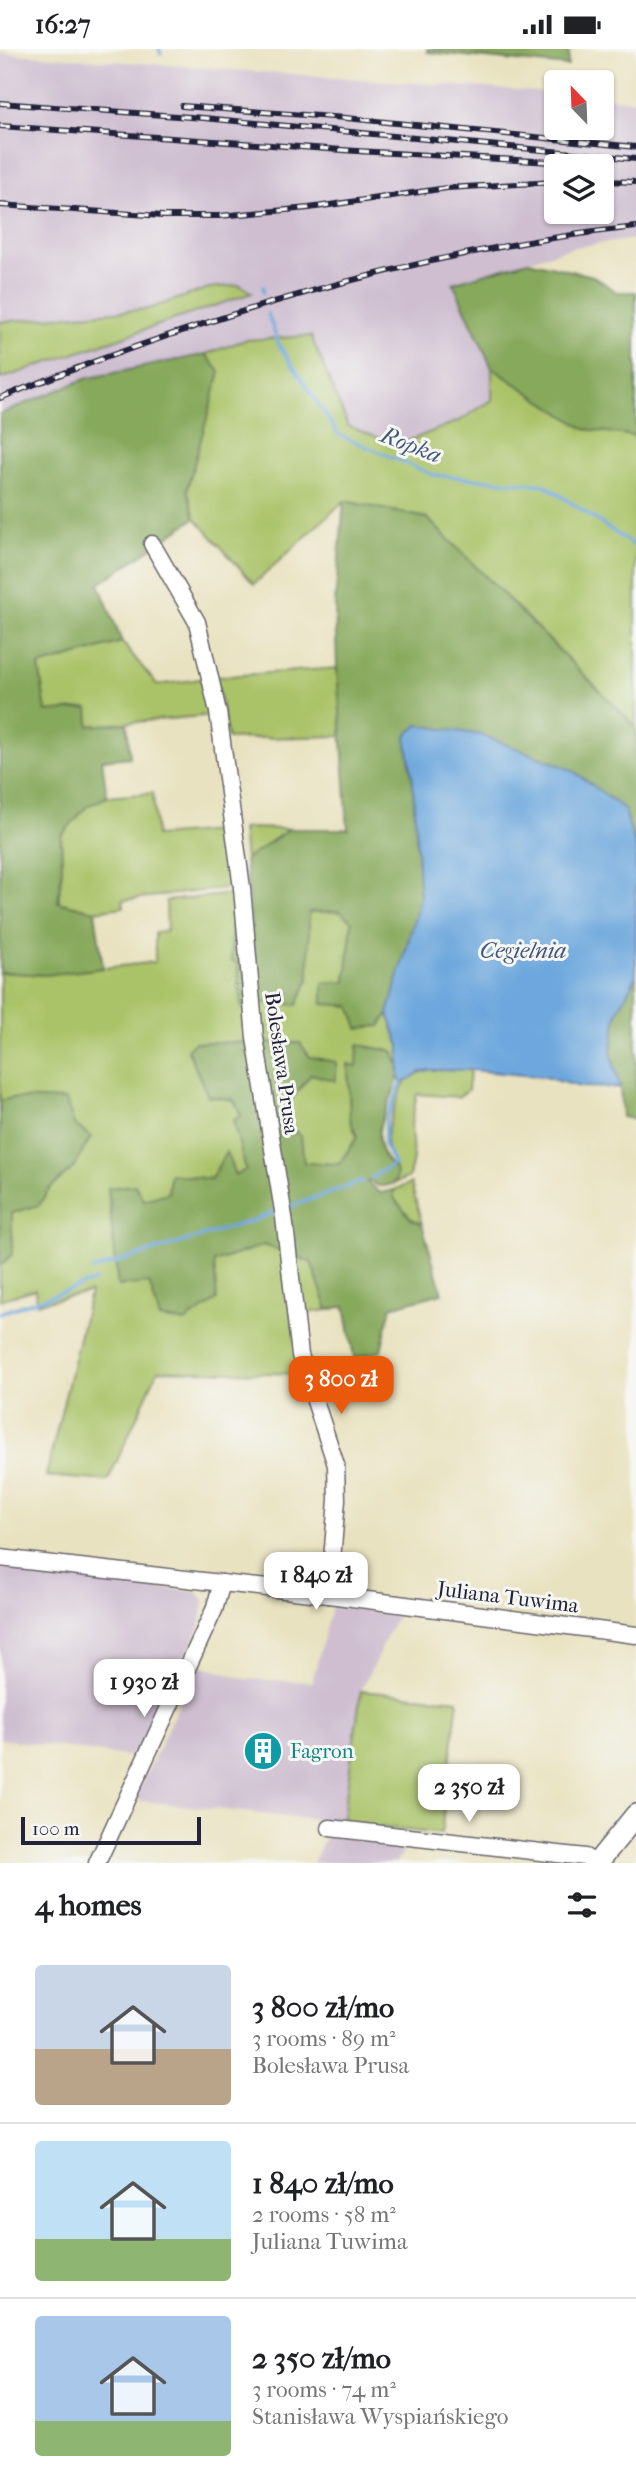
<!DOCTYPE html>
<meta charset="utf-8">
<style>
body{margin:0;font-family:"IM FELL French Canon",serif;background:#f2f2f2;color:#202124;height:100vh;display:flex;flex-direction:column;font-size:26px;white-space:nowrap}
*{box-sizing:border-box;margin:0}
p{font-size:23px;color:#757577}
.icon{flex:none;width:38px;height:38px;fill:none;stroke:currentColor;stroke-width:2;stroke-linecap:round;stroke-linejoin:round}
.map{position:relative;height:1814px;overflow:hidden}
.side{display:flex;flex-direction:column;background:#fff;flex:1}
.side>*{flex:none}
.needle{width:46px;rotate:337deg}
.controls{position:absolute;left:544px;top:21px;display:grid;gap:14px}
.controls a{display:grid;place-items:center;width:70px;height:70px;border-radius:7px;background:#fff;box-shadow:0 2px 5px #0004;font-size:35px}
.scale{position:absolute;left:21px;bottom:18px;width:180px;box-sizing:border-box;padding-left:7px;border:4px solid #22223b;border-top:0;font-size:19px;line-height:24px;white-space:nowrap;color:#22223b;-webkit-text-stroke:5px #f6f6f2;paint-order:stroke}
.price{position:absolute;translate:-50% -60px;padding:0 16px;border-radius:14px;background:#fff;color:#222;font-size:23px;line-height:46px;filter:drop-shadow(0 2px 4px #0008)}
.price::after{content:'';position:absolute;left:50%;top:42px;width:21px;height:16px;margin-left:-10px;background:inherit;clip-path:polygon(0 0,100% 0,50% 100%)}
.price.on{background:#ea580c;color:#fff}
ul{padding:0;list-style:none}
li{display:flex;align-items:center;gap:21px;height:175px;padding:0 35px}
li+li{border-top:2px solid #e0e0e0}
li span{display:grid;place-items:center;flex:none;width:196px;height:140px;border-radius:7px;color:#555}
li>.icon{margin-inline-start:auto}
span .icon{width:84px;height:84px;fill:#fffc;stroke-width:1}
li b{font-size:30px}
h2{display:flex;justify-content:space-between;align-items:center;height:84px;padding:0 35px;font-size:30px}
.status{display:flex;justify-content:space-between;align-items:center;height:49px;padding:0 35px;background:#fff;direction:ltr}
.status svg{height:19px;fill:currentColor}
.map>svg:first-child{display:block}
.industrial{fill:#cebed0;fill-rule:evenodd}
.green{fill:#aac368;stroke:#667252;stroke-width:2}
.forest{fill:#87a95c;stroke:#54664c;stroke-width:2}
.water{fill:#6da7dd;stroke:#48648c;stroke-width:2}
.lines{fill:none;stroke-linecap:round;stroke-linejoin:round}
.stream{stroke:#6da7dd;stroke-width:3.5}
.minor-casing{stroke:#68656a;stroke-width:19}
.major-casing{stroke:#68656a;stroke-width:24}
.minor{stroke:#fff;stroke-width:16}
.major{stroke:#fff;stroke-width:21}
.rail-casing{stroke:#22223b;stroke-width:6}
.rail{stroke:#f6f6f2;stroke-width:3.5;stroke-dasharray:10;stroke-linecap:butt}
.labels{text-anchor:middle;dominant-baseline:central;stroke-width:6;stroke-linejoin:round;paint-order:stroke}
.street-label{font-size:21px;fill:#22223b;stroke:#f6f6f2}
.culture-label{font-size:21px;fill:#0d838f;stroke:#f6f6f2;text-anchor:start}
.water-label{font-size:23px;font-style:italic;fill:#40577c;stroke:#f6f6f2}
</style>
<div class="status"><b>16:27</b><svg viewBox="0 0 49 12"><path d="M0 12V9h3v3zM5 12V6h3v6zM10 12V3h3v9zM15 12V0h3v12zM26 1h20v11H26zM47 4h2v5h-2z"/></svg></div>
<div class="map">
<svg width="636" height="1814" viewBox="0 0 636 1814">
<rect width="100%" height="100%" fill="#f6f6f2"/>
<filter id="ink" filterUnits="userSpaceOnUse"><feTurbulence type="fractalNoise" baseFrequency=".0143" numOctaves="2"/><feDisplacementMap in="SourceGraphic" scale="14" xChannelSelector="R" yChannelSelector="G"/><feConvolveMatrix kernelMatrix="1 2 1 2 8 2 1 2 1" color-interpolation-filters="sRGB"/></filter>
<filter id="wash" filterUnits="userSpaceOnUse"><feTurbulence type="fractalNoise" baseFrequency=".00686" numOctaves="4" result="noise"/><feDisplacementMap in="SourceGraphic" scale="28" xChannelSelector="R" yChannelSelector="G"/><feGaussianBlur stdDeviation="1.57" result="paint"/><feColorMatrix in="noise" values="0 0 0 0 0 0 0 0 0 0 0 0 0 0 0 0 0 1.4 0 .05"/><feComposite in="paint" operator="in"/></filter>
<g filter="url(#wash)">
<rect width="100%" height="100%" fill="#e9e2c0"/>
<!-- industrial -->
<g class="industrial">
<path d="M 0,4 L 556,44 L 556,79 L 602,79 L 602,48 L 636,52 L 636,190 L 574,198 L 453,234 L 492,319 L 493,350 L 461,371 L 398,396 L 348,377 L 311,287 L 245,291 L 206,305 L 86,330 L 0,365 L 0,330 L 251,244 L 240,236 L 209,239 L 148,260 L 0,273 ZM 556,117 L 602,117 L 602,163 L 556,163 Z"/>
<path d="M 0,1519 L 197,1543 L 204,1551 L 200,1577 L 139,1709 L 0,1690 Z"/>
<path d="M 332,1557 L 397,1566 L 361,1642 L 342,1774 L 134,1751 L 198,1616 L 246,1630 L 312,1633 Z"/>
<path d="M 328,1783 L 409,1790 L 397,1814 L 313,1814 Z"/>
</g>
<!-- green -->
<g class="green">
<path d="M 240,236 L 252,244 L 0,330 L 0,273 L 148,260 L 209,239 Z"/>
<path d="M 311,287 L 348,377 L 398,396 L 461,371 L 492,351 L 492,319 L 585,380 L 636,387 L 636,678 L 427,469 L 344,452 L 254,535 L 195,469 L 187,440 L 219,323 L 206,305 L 245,291 Z"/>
<path d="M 122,593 L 157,636 L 207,629 L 214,666 L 89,677 L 88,659 L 46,663 L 39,617 Z"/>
<path d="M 337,619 L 342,687 L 228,690 L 216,628 Z"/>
<path d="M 153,744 L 156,787 L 231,781 L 234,838 L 123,851 L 124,858 L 95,862 L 58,854 L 62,820 L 61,786 L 87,757 L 107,748 Z"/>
<path d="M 250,779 L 289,780 L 245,811 L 242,780 Z"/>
<path d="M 233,845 L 231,911 L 237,914 L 242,959 L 249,957 L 253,993 L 195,993 L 208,1047 L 234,1051 L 241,1066 L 233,1072 L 247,1121 L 235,1126 L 226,1104 L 211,1130 L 170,1125 L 168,1144 L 144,1151 L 108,1139 L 118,1237 L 149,1233 L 160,1269 L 214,1213 L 264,1196 L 283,1202 L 300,1325 L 158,1321 L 108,1432 L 46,1427 L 90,1243 L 37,1254 L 35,1240 L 0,1251 L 0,1217 L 12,1205 L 12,1164 L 39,1156 L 50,1139 L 73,1119 L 12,1049 L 0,1052 L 0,923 L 45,926 L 155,913 L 155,884 L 167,881 L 166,852 Z"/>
<path d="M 341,862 L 352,872 L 346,933 L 350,957 L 380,977 L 388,965 L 400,997 L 399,1016 L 393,1002 L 357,1017 L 348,1016 L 350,1069 L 357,1088 L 340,1115 L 303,1114 L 301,1087 L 289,1078 L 285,1059 L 311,1025 L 310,1008 L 261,993 L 258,953 L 309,929 L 309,863 Z"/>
<path d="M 429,1021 L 470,1021 L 468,1041 L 458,1048 L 417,1045 L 411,1075 L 413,1110 L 409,1128 L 395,1134 C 398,1114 387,1107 386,1092 C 386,1080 399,1043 405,1034 C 410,1028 422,1022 429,1021 Z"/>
<path d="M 411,1134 L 422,1175 L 412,1170 L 393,1149 L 394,1141 Z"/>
<path d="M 291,1205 L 311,1213 L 328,1261 L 300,1265 Z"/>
<path d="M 361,1642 L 458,1651 L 441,1785 L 342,1774 Z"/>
</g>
<!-- forest -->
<g class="forest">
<path d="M 427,0 L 569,0 L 568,17 L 427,3 Z"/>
<path d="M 528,212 L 593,227 L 617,243 L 636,243 L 636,387 L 585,380 L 492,319 L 453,234 Z"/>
<path d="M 206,305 L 220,323 L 187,440 L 195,469 L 99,535 L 122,593 L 39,617 L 46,663 L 88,659 L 89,677 L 127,674 L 130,708 L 102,711 L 107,748 L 87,757 L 61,787 L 62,820 L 58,853 L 95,862 L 103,919 L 45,926 L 0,923 L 0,365 L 85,330 Z"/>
<path d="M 344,452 L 427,469 L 636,678 L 636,799 L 624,760 L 406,687 L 413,734 L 420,851 L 388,965 L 380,977 L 358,979 L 350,957 L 323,955 L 323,934 L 346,933 L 352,873 L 340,862 L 309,863 L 309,929 L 297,956 L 258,953 L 245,811 L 289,780 L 348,780 L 337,619 L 335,554 Z"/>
<path d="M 239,844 L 249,957 L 242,959 L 237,914 L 231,912 L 233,845 Z"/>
<path d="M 636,927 L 636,1071 L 622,1068 L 620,1039 L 611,1003 L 617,964 Z"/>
<path d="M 195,993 L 300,994 L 310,1008 L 336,1013 L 336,1032 L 311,1025 L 285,1059 L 289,1078 L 301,1087 L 304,1114 L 339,1115 L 357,1088 L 350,1069 L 348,1015 L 357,1017 L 358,996 L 393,1002 C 396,1009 399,1016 399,1024 C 396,1051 368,1076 383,1105 C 386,1111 392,1117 397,1123 L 395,1134 C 386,1137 378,1140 371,1132 L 367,1133 L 380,1144 L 394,1141 L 394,1149 L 411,1170 L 422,1175 L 442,1244 L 391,1258 L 381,1302 L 354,1309 L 345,1257 L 328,1261 L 311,1213 L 264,1196 L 214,1213 L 217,1251 L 185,1273 L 160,1269 L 149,1234 L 118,1237 L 108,1139 L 135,1136 L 144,1151 L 168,1144 L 170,1125 L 211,1130 L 226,1103 L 235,1126 L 246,1121 L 233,1072 L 241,1066 L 234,1051 L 208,1047 L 187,1000 Z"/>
<path d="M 12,1049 L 66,1051 L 74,1075 L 91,1088 L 73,1119 L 50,1139 L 39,1156 L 12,1164 L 12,1205 L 0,1217 L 0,1052 Z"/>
</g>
<!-- water -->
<path class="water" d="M 418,676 L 482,686 L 572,721 L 624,760 L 636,799 L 636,927 L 617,964 L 611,1003 L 620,1039 L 580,1038 L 544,1028 L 470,1021 L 429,1021 L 421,1023 L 401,1035 L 399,1027 L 400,997 L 388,965 L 420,850 L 413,734 L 406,687 Z"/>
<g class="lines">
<!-- stream -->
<g class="stream">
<path d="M 159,0 L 161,5"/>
<path d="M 263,238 L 263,243"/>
<path d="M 268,265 L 279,296 L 339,386 L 433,426 L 545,436 L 636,498"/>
<path d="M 371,1129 L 394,1115 L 384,1095 L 386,1070 L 401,1035"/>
<path d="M 289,1158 L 363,1132"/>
<path d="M 92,1221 L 251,1172 L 278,1162"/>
<path d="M 0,1264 L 95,1232"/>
</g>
</g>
</g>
<g filter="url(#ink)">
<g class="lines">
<!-- minor casing -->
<g class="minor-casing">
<g id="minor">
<path d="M 152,495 L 197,573 L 218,663 L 242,839 L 255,989 L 284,1168 L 300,1306 L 336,1416 L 337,1451 L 329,1546"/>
<path d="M 0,1509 L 329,1546 L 636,1586"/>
<path d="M 330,1779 L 585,1808 L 594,1814"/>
<path d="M 97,1814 L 214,1561 L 222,1534"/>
</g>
</g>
<!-- major casing -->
<g class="major-casing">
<path id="major" d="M 597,1814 L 636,1766"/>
</g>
<!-- minor -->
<use href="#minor" class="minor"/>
<!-- major -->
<use href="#major" class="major"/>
<!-- rail casing -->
<g class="rail-casing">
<g id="rail">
<path d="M 0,54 L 204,69 L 636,110"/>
<path d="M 182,57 L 346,69 L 636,98"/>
<path d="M 0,77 L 357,102 L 569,114"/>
<path d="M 602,132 L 636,133"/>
<path d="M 0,156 L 163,167 L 219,167 L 309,159 L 447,139 L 556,133"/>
<path d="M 0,349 C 202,268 419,201 636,178"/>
</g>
</g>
<!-- rail -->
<use href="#rail" class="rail"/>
</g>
</g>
<!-- icons -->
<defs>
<g id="building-disc" transform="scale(2.0125)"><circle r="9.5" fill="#0f9aa8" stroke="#f6f6f2"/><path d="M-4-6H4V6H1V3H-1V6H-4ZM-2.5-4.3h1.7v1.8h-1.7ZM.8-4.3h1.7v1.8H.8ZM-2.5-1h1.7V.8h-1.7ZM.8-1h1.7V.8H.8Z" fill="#fff"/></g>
</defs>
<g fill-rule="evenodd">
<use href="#building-disc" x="263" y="1702"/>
</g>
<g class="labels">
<!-- street labels -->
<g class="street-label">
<text transform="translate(282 1014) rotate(82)">Bolesława Prusa</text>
<text transform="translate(508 1548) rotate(7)">Juliana Tuwima</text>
</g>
<!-- culture labels -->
<g class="culture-label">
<text x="290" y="1702">Fagron</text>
</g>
<!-- water labels -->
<g class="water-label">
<text transform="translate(411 396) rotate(21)">Ropka</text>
<text x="523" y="901">Cegielnia</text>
</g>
</g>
</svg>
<div class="controls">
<a><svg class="needle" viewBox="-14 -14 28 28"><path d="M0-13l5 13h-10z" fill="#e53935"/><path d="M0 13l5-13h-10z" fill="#757577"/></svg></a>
<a><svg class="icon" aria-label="layers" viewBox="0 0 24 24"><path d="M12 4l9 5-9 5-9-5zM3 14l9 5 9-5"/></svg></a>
</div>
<div class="scale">100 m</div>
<b class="price on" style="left:341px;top:1367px">3 800 zł</b>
<b class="price" style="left:316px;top:1563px">1 840 zł</b>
<b class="price" style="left:144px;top:1670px">1 930 zł</b>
<b class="price" style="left:469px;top:1775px">2 350 zł</b>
</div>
<section class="side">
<h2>4 homes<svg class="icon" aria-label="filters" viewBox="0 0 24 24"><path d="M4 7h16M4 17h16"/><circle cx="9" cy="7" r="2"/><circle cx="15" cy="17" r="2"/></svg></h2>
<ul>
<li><span style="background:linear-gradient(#c9d6e8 60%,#b9a48a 0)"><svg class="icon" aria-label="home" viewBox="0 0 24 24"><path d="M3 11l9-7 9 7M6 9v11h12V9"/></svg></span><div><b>3 800 zł/mo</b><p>3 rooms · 89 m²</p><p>Bolesława Prusa</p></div></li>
<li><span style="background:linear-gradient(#bfe0f5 70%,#8fb573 0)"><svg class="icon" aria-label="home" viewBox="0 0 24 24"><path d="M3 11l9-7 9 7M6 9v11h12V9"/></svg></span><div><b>1 840 zł/mo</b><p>2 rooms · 58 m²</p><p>Juliana Tuwima</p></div></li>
<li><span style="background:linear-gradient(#a9c7e8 75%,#8fb573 0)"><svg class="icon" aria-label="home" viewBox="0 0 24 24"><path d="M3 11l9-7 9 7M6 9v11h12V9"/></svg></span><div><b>2 350 zł/mo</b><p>3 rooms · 74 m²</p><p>Stanisława Wyspiańskiego</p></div></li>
</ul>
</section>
